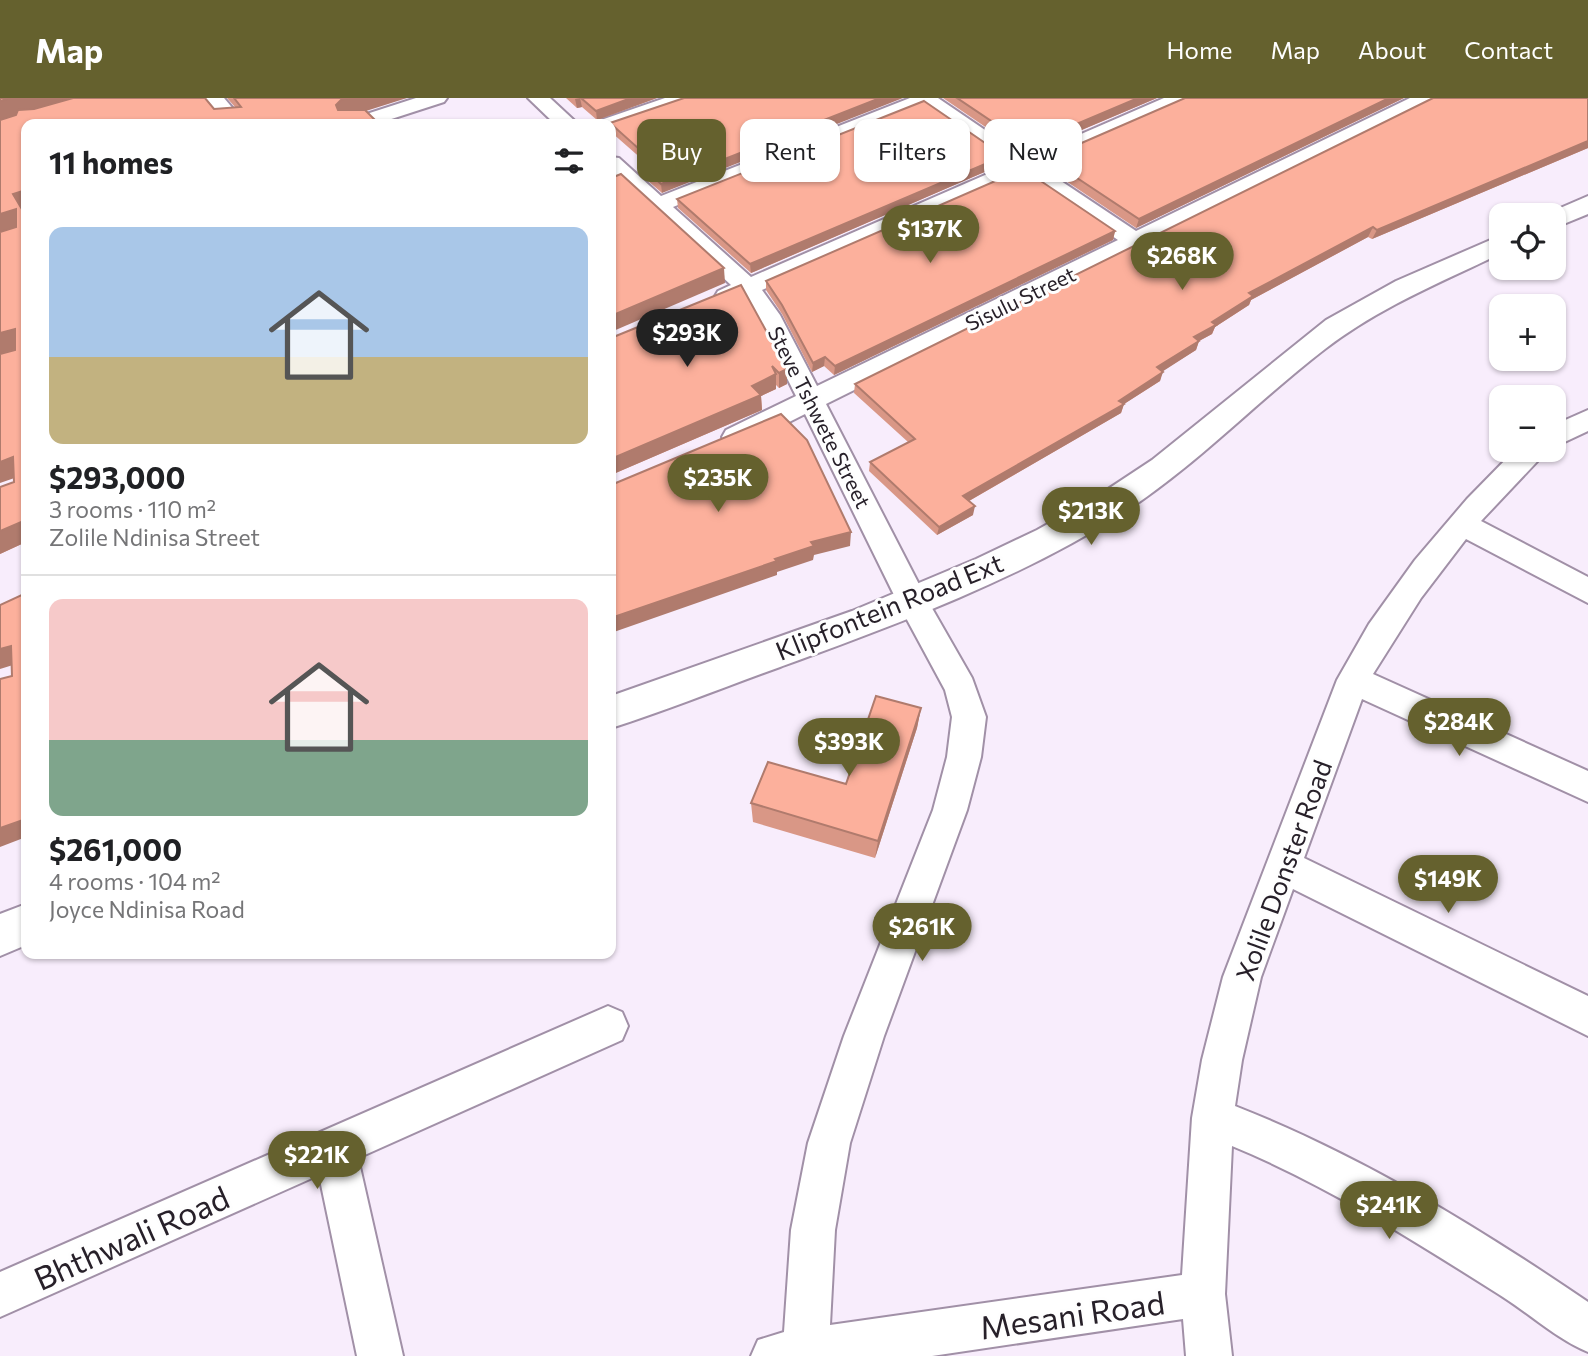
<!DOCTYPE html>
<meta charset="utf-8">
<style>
body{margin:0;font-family:Commissioner,sans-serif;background:#f2f2f2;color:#202124;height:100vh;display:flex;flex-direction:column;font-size:26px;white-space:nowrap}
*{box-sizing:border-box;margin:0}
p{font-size:23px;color:#757577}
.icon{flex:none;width:38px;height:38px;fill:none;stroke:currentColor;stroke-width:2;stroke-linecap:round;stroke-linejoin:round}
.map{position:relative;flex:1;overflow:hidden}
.drawer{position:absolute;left:21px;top:21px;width:595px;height:840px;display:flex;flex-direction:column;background:#fff;border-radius:14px;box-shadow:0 2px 5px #0004}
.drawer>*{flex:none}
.top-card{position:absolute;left:637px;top:21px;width:665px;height:63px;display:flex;gap:14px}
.buttons{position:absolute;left:1489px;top:105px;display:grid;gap:14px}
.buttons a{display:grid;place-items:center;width:77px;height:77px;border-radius:14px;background:#fff;box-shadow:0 2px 5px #0004;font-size:35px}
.price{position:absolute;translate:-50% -60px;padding:0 16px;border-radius:24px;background:#65612e;color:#fff;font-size:23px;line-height:46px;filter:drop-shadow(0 2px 4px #0008)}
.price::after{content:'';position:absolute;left:50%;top:42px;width:21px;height:16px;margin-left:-10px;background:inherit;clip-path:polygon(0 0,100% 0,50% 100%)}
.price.current{background:#222;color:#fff}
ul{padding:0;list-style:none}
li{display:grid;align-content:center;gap:14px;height:371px;padding:0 28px}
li+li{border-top:2px solid #e0e0e0}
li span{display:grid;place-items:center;height:217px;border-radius:14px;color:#555}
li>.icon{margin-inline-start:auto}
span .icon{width:126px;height:126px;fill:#fffc;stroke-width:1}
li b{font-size:30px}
h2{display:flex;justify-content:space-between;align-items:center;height:84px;padding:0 28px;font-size:30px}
.tag{padding:0 24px;border-radius:14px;background:#fff;box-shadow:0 2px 5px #0004;font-size:24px;line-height:63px}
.tag.current{background:#65612e;color:#fff}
header{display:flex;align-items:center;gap:42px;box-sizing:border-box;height:98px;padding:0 35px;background:#65612e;color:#fff}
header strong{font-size:33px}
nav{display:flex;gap:38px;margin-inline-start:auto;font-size:24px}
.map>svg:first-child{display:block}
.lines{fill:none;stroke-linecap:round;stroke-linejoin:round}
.street-casing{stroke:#a190a7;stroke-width:4}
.secondary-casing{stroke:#a190a7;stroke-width:4}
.street{fill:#fff;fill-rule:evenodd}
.secondary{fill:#fff;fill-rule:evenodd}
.wall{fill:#d99786}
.shaded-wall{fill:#b07b6d}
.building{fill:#fcb09c;stroke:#b07b6d;stroke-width:2}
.labels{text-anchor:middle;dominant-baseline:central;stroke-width:6;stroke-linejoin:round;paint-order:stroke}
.far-street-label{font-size:21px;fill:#272029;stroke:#fefefe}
.street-label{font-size:26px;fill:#272029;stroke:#fefefe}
.near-street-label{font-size:32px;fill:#272029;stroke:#fefefe}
</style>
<header>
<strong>Map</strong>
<nav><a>Home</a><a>Map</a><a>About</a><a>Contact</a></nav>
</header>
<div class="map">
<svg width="1588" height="1258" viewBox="0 0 1588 1258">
<rect width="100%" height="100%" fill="#f8edfc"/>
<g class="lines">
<!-- street casing -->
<g class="street-casing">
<g id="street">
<path d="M 203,0 L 224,0 L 246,26 L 224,26 Z"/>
<path d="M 416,0 L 447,0 L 444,4 L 376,26 L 344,26 L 348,22 Z"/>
<path d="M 528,0 L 550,0 L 578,26 L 555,26 Z"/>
<path d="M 665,0 L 695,0 L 692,4 L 615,30 L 611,32 L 611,26 L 597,26 L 601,22 Z"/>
<path d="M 910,0 L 938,0 L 1026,60 L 1164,0 L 1191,0 L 1188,4 L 1040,69 L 1136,133 L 1410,0 L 1436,0 L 1433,4 L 826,306 L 925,498 L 972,580 L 986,619 L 981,659 L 967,712 L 884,938 L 850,1045 L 835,1132 L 830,1227 L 1182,1177 L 1192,1020 L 1202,962 L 1223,879 L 1337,582 L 1369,526 L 1415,462 L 1467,401 L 1515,352 L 1548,352 L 1481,423 L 1588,479 L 1588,505 L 1466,441 L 1421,500 L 1373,576 L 1588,673 L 1588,704 L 1362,601 L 1304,760 L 1588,898 L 1588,938 L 1293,791 L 1261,879 L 1242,962 L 1235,1008 C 1360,1057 1478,1129 1588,1204 L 1588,1254 C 1557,1241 1531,1217 1503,1199 C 1416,1144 1327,1087 1232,1048 L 1225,1196 L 1232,1258 L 1186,1258 L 1183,1221 L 932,1258 L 751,1258 L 758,1242 L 784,1234 L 791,1132 L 808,1045 L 844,938 L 933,712 L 947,659 L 952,619 L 945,592 L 898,505 L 805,316 L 746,346 L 736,349 L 726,346 L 722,339 L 726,332 L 796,298 L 756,218 L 743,200 L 727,206 L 718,203 L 715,198 L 718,193 L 731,187 L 611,76 L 611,59 L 619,60 L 661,98 ZM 923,9 L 1008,67 L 751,179 L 673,109 ZM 1023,77 L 1118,142 L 817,288 L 780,217 L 762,192 Z"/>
<path d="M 1588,312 L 1588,333 L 1554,349 L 1554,327 Z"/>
<path d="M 608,908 L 622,914 L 628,928 L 622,942 L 358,1060 L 403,1258 L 357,1258 L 319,1077 L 0,1219 L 0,1174 Z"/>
</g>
</g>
<!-- secondary casing -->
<g class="secondary-casing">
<g id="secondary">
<path d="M 1588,98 L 1588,116 L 1554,130 L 1554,117 L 1544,117 Z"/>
<path d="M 1502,137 L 1502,155 C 1441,184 1378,210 1325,251 C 1256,304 1196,368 1123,415 C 1018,482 897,526 780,569 C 724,589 668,612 611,630 L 611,598 L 852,513 L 976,461 L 1037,432 L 1096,399 L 1152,362 L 1326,222 L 1396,183 Z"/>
<path d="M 26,806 L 26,847 L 0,858 L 0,816 Z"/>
</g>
</g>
<!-- street -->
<use href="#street" class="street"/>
<!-- secondary -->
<use href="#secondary" class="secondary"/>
</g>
<!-- wall -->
<g class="wall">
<path d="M 0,0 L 214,11 L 235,9 L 227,0 L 407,0 L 26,26 L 26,112 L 25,113 L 26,116 L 26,444 L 0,456 L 14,384 Z"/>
<path d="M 566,0 L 657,0 L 597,22 L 582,9 L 577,10 Z"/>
<path d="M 684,0 L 662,95 L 647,82 L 646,72 L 652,70 L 611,34 L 611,26 L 610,25 Z"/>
<path d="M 943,0 L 1157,0 L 1025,56 Z"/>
<path d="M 1185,0 L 1404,0 L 1136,130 L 1045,69 L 1047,60 Z"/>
<path d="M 1588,0 L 1588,50 L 1372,141 L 1368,139 L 1251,202 L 1249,207 L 1215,229 L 1212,236 L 1199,243 L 1196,252 L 1162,273 L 1160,283 L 1124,306 L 1121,315 L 969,403 L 973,417 L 937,437 L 869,373 L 870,364 L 908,344 L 854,295 L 855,286 Z"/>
<path d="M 1004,58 L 1003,66 L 751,175 L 678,110 L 677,101 Z"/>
<path d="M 1115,133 L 1113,142 L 834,277 L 824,268 L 812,274 L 782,216 L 766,192 L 766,183 Z"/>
<path d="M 611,240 L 787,271 L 787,286 L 779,290 L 776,287 L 776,291 L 761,298 L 762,312 L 611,377 Z"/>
<path d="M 921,610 L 917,630 L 875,760 L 753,724 L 751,705 L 846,686 Z"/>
</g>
<!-- shaded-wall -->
<g class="shaded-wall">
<path d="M 10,0 L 78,0 L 0,23 L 0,3 Z"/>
<path d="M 349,0 L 407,0 L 347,19 L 342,24 L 336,7 L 341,2 Z"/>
<path d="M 580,0 L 582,9 L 577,10 L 575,1 Z"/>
<path d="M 631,0 L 657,0 L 597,22 L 596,13 Z"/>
<path d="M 880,0 L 903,0 L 662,95 L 661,86 Z"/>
<path d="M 1138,0 L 1157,0 L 1025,56 L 1027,47 Z"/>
<path d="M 1389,0 L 1404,0 L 1136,130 L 1139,121 Z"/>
<path d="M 1588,43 L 1588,50 L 1372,141 L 1377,132 Z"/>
<path d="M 1004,58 L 1003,66 L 751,175 L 750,166 Z"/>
<path d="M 26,92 L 26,112 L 25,113 L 26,118 L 13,96 Z"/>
<path d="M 16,111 L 26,126 L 0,137 L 0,116 Z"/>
<path d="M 1373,129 L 1368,139 L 1251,202 L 1249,207 L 1215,229 L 1212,236 L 1199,243 L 1196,252 L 1154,279 L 1157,269 L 1249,195 Z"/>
<path d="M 1115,133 L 1113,142 L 834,277 L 835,268 Z"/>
<path d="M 724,170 L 725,185 L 611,234 L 611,218 Z"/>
<path d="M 15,231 L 26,248 L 0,256 L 0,235 Z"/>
<path d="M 825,259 L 824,268 L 812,274 L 813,265 Z"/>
<path d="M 787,271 L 787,286 L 779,290 L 779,275 Z"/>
<path d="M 1163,274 L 1160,283 L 1124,306 L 1121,315 L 962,407 L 963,398 L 1119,303 Z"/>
<path d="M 776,276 L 776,291 L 761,298 L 762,312 L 611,377 L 611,361 Z"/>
<path d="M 13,359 L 26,376 L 0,385 L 0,364 Z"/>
<path d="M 975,408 L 973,417 L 937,437 L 939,429 Z"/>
<path d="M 26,422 L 26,444 L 0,456 L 0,433 Z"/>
<path d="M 851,434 L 850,448 L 814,457 L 813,462 L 777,474 L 777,477 L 611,535 L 611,520 L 775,461 L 811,444 Z"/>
<path d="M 11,548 L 26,563 L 0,571 L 0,551 Z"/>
<path d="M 921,610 L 917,630 L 875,760 L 878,743 Z"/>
<path d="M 26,721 L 26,739 L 0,749 L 0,730 Z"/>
</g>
<!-- building -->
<g class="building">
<path d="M 0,0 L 10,0 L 0,3 Z"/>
<path d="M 73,0 L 205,0 L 214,11 L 241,9 L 234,0 L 349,0 L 341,2 L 336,7 L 338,12 L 365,12 L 379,26 L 26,26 L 26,92 L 13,96 L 26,118 L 26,422 L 0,433 L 0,389 L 14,384 L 13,359 L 0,364 L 0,256 L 15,252 L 15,231 L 0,235 L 0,134 L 16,129 L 16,111 L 0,116 L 0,22 L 16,17 L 18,12 L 34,11 Z"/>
<path d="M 581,0 L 631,0 L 596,13 Z"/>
<path d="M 684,0 L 880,0 L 661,86 L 646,72 L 658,68 L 610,25 Z"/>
<path d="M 957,0 L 1138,0 L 1027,47 Z"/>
<path d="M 1185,0 L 1389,0 L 1139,121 L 1047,60 Z"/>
<path d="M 1433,0 L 1588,0 L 1588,43 L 1377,132 L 1373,129 L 1249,195 L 1253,198 L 1212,224 L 1216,227 L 1194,239 L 1199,243 L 1157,269 L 1163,274 L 1119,303 L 1124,306 L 963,398 L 975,408 L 939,429 L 870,364 L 915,341 L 855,286 Z"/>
<path d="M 924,3 L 1004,58 L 750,166 L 677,101 Z"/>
<path d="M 1023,71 L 1115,133 L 835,268 L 825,259 L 813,265 L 782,207 L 766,183 Z"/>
<path d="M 621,76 L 724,170 L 611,218 L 611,80 Z"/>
<path d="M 741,187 L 787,271 L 779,275 L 772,268 L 776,276 L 752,288 L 761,297 L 611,361 L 611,240 Z"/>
<path d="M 781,316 L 807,342 L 851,434 L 811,444 L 814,448 L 775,461 L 777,463 L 611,520 L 611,387 Z"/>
<path d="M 26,495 L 26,721 L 0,730 L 0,581 L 12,578 L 11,548 L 0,551 L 0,507 Z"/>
<path d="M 876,598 L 921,610 L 878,743 L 751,705 L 768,664 L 846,686 Z"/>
</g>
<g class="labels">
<!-- far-street labels -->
<g class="far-street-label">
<text transform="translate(1020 200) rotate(-26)">Sisulu Street</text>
<text transform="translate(820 319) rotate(63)">Steve Tshwete Street</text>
</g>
<!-- street labels -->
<g class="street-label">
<text transform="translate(889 508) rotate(-22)">Klipfontein Road Ext</text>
<text transform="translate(1283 772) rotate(-70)">Xolile Donster Road</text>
</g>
<!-- near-street labels -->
<g class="near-street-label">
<text transform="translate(131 1139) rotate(-24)">Bhthwali Road</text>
<text transform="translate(1072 1216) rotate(-8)">Mesani Road</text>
</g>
</g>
</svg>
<div class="buttons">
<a><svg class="icon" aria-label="locate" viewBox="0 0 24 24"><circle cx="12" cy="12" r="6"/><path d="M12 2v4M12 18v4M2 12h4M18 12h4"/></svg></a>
<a>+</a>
<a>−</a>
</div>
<b class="price" style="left:930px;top:167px">$137K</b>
<b class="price" style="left:1182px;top:194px">$268K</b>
<b class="price current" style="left:687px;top:271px">$293K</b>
<b class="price" style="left:718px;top:416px">$235K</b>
<b class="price" style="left:1091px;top:449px">$213K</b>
<b class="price" style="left:1459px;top:660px">$284K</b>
<b class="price" style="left:849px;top:680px">$393K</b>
<b class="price" style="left:1448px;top:817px">$149K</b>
<b class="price" style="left:922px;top:865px">$261K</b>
<b class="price" style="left:317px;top:1093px">$221K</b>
<b class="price" style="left:1389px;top:1143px">$241K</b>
<div class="top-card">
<a class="tag current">Buy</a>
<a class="tag">Rent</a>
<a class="tag">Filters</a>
<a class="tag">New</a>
</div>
<section class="drawer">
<h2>11 homes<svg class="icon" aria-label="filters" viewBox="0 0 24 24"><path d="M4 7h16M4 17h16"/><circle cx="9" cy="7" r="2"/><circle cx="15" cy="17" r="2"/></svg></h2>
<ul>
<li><span style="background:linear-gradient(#a9c7e8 60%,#c2b280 0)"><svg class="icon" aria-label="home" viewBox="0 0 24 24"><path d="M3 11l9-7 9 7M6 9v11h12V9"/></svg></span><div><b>$293,000</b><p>3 rooms · 110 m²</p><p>Zolile Ndinisa Street</p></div></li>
<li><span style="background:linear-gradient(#f6c9c9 65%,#7fa58c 0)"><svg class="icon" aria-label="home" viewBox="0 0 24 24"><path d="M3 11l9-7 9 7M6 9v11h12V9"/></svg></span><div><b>$261,000</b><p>4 rooms · 104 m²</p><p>Joyce Ndinisa Road</p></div></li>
</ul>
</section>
</div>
